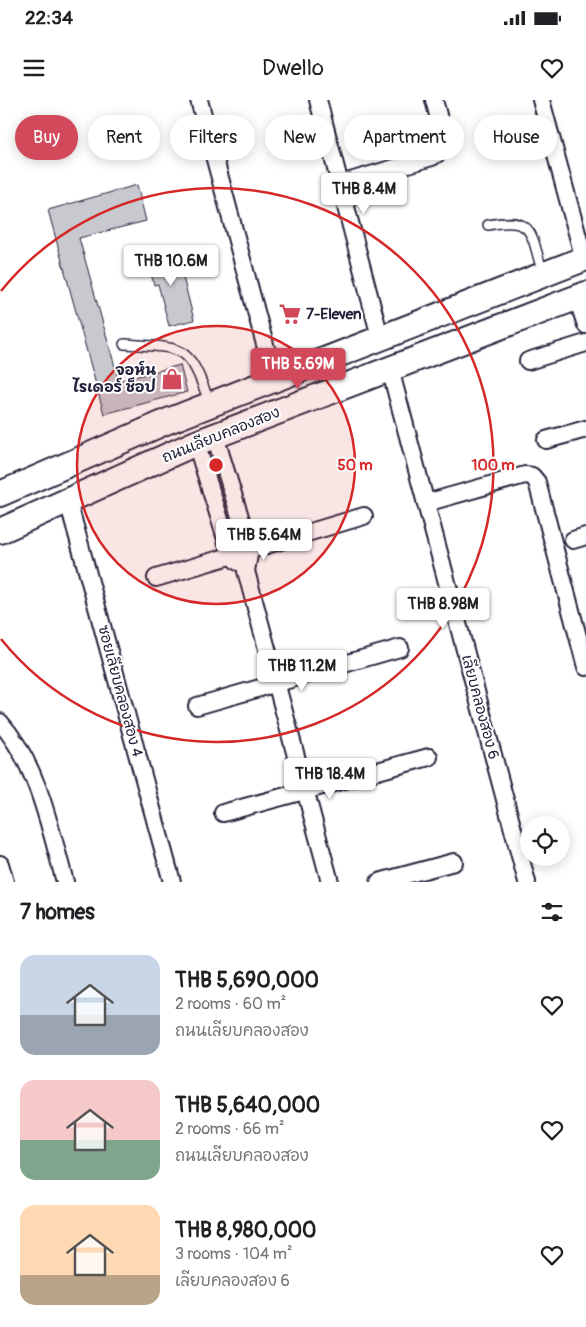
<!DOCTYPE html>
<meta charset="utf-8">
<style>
body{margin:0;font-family:Pangolin,"Playpen Sans Thai",sans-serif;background:#f6f6f6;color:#202124;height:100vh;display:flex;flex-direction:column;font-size:19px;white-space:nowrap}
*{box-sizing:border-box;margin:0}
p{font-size:16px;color:#757577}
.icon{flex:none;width:28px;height:28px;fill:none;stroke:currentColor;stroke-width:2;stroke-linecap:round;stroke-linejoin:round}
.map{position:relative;height:782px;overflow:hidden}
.sheet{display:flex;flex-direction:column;background:#fff;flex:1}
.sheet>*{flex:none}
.banner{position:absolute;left:15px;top:15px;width:556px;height:45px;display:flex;gap:10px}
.fabs{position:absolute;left:520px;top:716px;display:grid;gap:10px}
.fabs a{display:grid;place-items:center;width:50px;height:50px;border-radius:50%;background:#fff;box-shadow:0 2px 12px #0003;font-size:25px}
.price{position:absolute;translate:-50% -42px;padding:0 11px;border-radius:5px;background:#fff;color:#222;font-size:16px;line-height:32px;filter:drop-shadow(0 1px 2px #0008)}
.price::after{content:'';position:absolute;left:50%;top:30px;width:15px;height:11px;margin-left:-8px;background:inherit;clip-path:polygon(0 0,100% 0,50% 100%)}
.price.on{background:#d1495b;color:#fff}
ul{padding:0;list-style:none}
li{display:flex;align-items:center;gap:15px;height:125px;padding:0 20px}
li span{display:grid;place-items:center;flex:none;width:140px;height:100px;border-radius:15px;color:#555}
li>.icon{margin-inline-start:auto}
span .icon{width:60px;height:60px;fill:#fffc;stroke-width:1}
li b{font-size:21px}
h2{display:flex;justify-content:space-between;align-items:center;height:60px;padding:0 20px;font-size:21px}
.tag{padding:0 18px;border-radius:22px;background:#fff;box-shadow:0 2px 12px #0003;font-size:18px;line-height:45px}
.tag.on{background:#d1495b;color:#fff}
.status{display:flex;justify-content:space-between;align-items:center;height:35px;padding:0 25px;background:#fff;direction:ltr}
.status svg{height:14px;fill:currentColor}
header{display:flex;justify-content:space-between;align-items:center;height:65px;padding:0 20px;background:#fff;font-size:22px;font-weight:600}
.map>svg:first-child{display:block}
.building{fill:#c8c8cf;stroke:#22223b}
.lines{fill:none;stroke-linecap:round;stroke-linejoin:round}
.lane-casing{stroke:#22223b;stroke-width:12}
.street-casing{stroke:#22223b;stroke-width:20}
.secondary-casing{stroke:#22223b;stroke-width:28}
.lane{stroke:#fff;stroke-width:9}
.street{stroke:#fff;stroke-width:16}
.secondary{stroke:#fff;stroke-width:24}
.ring{fill:none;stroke:#d62828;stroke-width:2.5}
.labels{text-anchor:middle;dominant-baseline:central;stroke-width:4;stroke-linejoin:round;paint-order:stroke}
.poi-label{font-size:15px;font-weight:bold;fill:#22223b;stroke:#fff;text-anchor:start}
.street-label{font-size:15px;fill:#22223b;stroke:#fff}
.centre{fill:#d62828;stroke:#fff;stroke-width:2.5}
.ring-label{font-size:15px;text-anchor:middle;font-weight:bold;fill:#d62828;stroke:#fff;stroke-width:4;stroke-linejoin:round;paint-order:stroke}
</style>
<div class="status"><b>22:34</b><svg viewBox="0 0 49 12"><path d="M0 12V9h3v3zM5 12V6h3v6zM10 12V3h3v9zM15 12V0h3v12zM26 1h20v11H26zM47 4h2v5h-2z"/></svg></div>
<header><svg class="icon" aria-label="menu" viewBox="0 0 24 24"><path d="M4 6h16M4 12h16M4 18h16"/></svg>Dwello<svg class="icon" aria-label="heart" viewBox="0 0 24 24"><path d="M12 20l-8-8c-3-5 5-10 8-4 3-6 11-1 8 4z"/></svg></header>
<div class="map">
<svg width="586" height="782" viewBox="0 0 586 782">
<rect width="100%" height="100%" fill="#fff"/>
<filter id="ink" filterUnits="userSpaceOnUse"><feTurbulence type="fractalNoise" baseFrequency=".02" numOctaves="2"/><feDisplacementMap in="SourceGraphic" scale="10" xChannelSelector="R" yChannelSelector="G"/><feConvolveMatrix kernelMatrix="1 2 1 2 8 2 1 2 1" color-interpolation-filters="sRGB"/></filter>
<g filter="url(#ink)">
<!-- building -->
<g class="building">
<path d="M 137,85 L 146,121 L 79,138 L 119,281 L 180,265 L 187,292 L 104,314 L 48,110 Z"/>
<path d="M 176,150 L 194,220 L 169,226 L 158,184 L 154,185 L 147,158 Z"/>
</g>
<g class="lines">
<!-- lane casing -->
<g class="lane-casing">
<g id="lane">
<path d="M 488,125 C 536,116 530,134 543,173"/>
<path d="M 124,244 C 187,248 188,244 210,304"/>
</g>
</g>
<!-- street casing -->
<g class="street-casing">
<g id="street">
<path d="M 199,0 L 274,278"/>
<path d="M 318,0 L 380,237"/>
<path d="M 541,0 L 584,159"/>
<path d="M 340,84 L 432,57 L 444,49 L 443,34 L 434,0"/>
<path d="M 577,198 L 586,225"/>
<path d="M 528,261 L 586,243"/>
<path d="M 390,269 L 527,782"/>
<path d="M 215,336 L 250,449 L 246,471 L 330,782"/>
<path d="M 546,340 L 586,329"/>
<path d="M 196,343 L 231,455 L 238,462"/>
<path d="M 68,401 L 172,782"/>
<path d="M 426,403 L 525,375 L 532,376 L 537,382 L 586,567"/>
<path d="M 573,440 L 586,436"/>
<path d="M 156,478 L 364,416"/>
<path d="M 197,606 L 400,548"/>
<path d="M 0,622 C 38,665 50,728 65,782"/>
<path d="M 223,713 L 429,657"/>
<path d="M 0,764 L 5,782"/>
<path d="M 379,782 L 454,762"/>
</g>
</g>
<!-- secondary casing -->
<g class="secondary-casing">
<g id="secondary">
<path d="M 0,394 L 168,321 L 586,158"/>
<path d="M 0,431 L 196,343 L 586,194"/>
</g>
</g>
<!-- lane -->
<use href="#lane" class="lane"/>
<!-- street -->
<use href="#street" class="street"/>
<!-- secondary -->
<use href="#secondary" class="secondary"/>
</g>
</g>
<!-- distance rings -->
<circle cx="216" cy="365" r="139" fill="#d62828" fill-opacity=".12"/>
<g class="ring">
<circle cx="216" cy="365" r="139"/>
<path d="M1 191A277 277 0 1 1 1 539"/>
</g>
<!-- icons -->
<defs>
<g id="supermarket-bare" transform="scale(1.725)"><path d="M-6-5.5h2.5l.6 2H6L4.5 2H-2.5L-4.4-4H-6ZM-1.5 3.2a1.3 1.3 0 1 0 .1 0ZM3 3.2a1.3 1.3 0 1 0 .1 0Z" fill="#d1495b" stroke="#fff" stroke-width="2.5" paint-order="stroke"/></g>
<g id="shop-bare" transform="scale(1.725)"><path d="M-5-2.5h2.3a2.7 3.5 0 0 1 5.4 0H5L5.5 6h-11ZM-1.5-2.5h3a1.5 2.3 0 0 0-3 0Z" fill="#d1495b" stroke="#fff" stroke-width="2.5" paint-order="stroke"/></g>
</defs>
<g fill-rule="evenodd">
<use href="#supermarket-bare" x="290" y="214"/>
<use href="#shop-bare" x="172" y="279"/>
</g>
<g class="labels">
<!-- poi labels -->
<g class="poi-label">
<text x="306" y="214">7-Eleven</text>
<text x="156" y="270" text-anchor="end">จอห์น<tspan x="156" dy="17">ไรเดอร์ ช็อป</tspan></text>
</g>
<!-- street labels -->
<g class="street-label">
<text transform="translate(221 335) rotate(-22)">ถนนเลียบคลองสอง</text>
<text transform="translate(120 591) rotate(75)">ซอยเลียบคลองสอง 4</text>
<text transform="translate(480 607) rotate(75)">เลียบคลองสอง 6</text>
</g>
</g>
<circle cx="216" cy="365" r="8" class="centre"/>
<g class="ring-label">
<text x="355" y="370">50 m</text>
<text x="493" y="370">100 m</text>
</g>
</svg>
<div class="fabs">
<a><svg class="icon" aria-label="locate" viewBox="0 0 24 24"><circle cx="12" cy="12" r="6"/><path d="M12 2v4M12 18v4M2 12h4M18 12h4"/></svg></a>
</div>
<b class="price" style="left:364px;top:115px">THB 8.4M</b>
<b class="price" style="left:171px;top:187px">THB 10.6M</b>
<b class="price on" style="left:298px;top:290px">THB 5.69M</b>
<b class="price" style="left:264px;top:461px">THB 5.64M</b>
<b class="price" style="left:443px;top:530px">THB 8.98M</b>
<b class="price" style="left:302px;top:592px">THB 11.2M</b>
<b class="price" style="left:330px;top:700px">THB 18.4M</b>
<div class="banner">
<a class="tag on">Buy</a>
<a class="tag">Rent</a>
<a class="tag">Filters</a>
<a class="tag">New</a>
<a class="tag">Apartment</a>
<a class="tag">House</a>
</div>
</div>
<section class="sheet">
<h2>7 homes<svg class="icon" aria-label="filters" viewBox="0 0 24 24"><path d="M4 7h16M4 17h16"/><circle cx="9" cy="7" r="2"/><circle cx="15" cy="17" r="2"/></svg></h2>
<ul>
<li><span style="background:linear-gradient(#c9d6e8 60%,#9aa5b1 0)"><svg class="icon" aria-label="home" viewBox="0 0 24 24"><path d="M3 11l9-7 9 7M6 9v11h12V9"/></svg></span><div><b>THB 5,690,000</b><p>2 rooms · 60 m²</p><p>ถนนเลียบคลองสอง</p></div><svg class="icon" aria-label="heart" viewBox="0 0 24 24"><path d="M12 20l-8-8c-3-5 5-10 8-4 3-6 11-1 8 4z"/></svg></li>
<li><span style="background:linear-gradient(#f6c9c9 60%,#7fa58c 0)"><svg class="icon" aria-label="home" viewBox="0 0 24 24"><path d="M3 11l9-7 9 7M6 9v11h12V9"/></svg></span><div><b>THB 5,640,000</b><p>2 rooms · 66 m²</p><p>ถนนเลียบคลองสอง</p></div><svg class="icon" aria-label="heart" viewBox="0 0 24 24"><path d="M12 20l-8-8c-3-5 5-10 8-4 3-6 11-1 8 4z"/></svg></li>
<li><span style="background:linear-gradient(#ffd9b3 70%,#b9a48a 0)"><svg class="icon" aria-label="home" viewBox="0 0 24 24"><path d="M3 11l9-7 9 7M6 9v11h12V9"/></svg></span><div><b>THB 8,980,000</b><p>3 rooms · 104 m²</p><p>เลียบคลองสอง 6</p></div><svg class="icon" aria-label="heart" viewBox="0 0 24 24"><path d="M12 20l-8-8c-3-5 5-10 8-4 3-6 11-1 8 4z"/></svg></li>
</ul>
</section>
